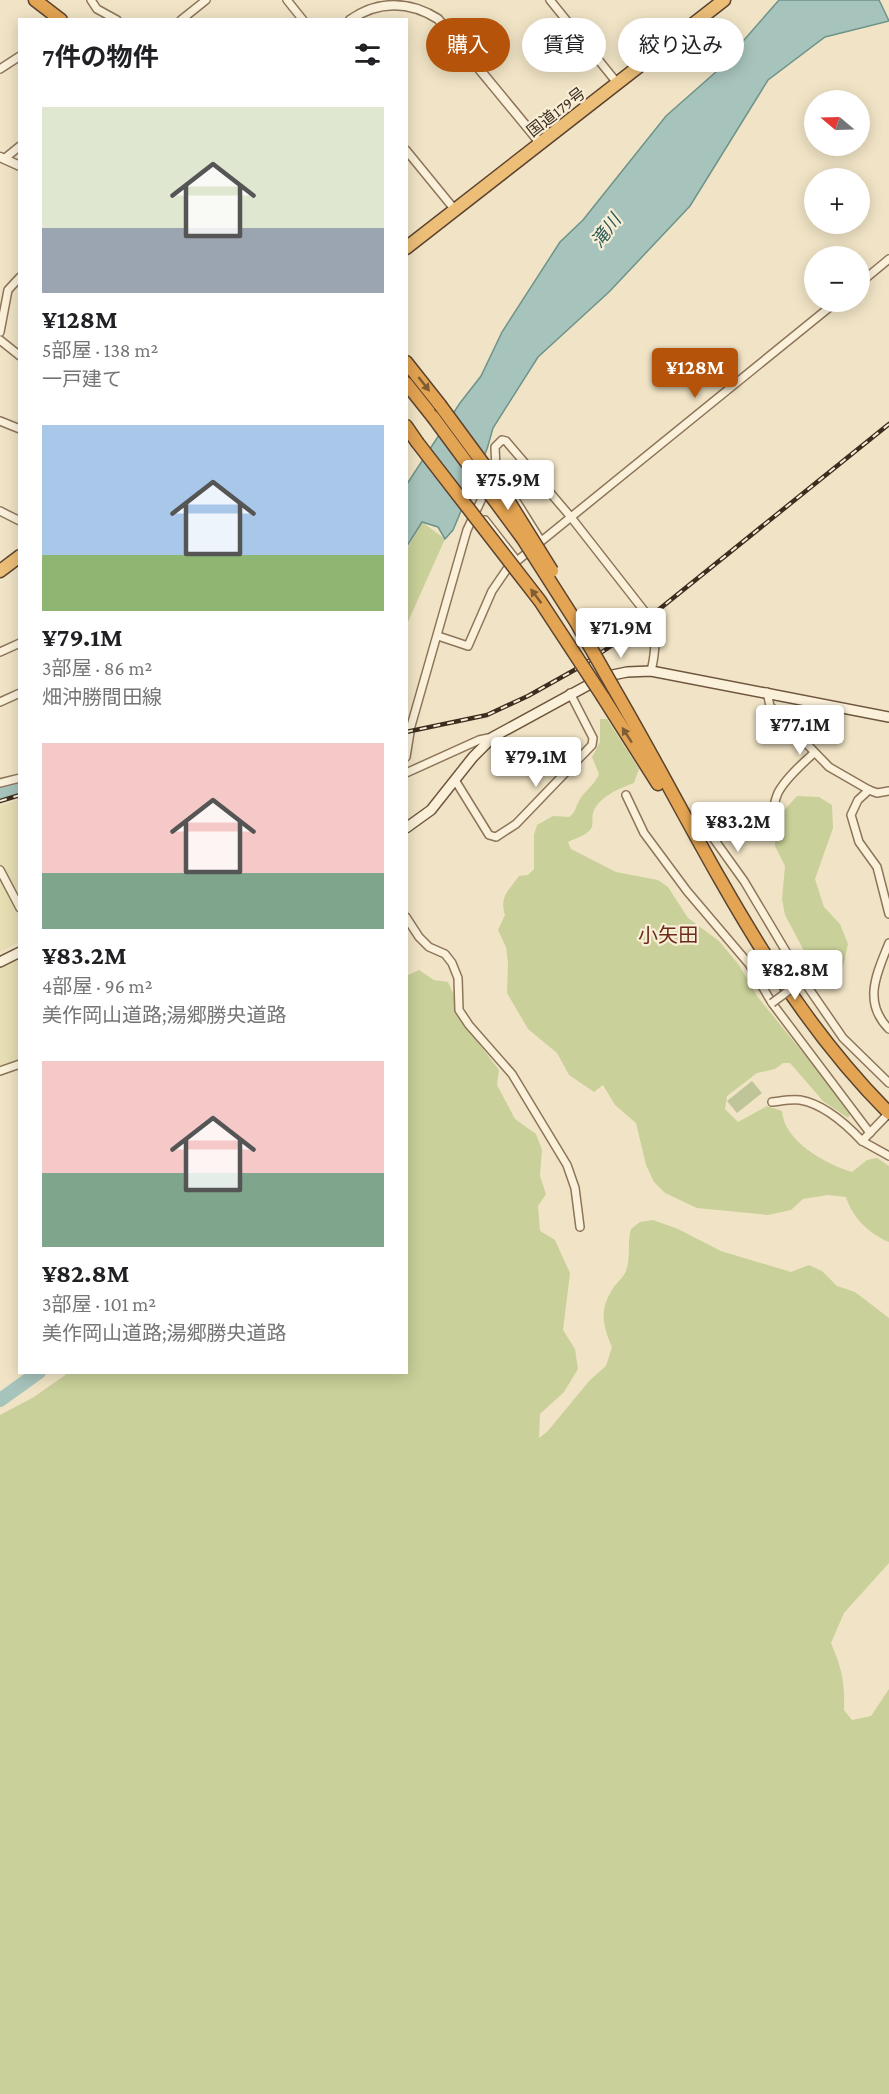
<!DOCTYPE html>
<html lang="ja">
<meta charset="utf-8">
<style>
body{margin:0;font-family:"Crimson Pro","Noto Sans JP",serif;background:#f6f6f6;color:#202124;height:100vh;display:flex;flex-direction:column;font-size:22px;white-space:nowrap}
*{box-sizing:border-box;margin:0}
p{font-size:20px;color:#757577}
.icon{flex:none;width:33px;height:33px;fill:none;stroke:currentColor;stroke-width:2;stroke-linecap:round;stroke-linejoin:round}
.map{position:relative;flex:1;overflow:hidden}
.panel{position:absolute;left:18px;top:18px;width:390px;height:1356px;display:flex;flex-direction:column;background:#fff;border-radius:0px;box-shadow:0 3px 15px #0003}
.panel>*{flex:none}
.top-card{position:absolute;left:426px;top:18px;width:372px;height:54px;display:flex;gap:12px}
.needle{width:39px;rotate:289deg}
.controls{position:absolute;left:804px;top:90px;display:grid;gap:12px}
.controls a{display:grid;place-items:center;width:66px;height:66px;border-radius:50%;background:#fff;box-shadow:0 3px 15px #0003;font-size:30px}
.price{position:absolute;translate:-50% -51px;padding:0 14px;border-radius:6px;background:#fff;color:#222;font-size:20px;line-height:39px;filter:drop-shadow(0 2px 3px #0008)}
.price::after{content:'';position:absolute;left:50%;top:36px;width:18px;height:14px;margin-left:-9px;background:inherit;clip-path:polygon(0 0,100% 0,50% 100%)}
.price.active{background:#b45309;color:#fff}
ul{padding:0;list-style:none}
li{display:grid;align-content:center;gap:12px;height:318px;padding:0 24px}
li span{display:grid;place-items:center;height:186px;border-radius:0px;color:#555}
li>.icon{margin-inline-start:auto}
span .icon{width:108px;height:108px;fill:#fffc;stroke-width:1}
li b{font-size:26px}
h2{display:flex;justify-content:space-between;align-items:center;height:72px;padding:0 24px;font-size:26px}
.chip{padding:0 21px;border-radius:27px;background:#fff;box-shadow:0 3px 15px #0003;font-size:21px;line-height:54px}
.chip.active{background:#b45309;color:#fff}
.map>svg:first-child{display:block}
.farmland{fill:#e7deb3}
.green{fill:#c9d099}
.cemetery{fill:#bfc598}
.water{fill:#a7c4bc;stroke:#6d938a;stroke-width:1.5}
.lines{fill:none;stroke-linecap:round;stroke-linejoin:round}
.river{stroke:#a7c4bc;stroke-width:14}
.minor-casing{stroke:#8d755a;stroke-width:10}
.tertiary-casing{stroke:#8d755a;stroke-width:11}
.secondary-casing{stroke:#6f563d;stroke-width:12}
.trunk-casing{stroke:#5b432e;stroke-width:15}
.motorway-casing{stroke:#5b432e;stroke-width:15}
.minor{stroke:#fbf1da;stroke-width:7}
.tertiary{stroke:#fbf1da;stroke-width:8}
.secondary{stroke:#fbf1da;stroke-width:9}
.trunk{stroke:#ecbe78;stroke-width:12}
.motorway{stroke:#e3a453;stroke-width:12}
.rail-casing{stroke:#3d2d1f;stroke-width:4.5}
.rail{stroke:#f8eed6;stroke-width:2;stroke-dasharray:7;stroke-linecap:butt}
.minor-bridge-casing{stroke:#8d755a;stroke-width:10;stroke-linecap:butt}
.motorway-bridge-casing{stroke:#5b432e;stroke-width:15;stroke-linecap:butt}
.minor-bridge{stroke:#fbf1da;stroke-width:7}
.motorway-bridge{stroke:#e3a453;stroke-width:12}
.oneway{fill:#7f5d34}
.labels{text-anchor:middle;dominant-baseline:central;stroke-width:4.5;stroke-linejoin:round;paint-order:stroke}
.street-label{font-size:16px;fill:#3d2d1f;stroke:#f8eed6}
.water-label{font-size:18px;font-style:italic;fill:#2d5d5a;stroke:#f8eed6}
.quarter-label{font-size:20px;fill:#6c2c1c;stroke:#f8eed6}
</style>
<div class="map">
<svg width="889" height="2094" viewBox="0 0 889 2094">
<rect width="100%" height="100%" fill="#f1e4c6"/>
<!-- farmland -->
<g class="farmland">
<path d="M 19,800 L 19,942 L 0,952 L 0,806 Z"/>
<path d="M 19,958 L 19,1060 L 0,1067 L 0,968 Z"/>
</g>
<!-- green -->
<g class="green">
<path d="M 422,522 L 445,539 L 407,624 L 407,549 Z"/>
<path d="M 600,719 L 607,719 L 639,769 L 634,783 C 620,788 598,797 593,813 C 591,820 595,825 589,831 C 584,836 574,839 568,842 L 571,849 L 616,872 L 658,880 L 668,887 L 688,918 L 719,941 L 739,965 L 757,996 L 851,1112 L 848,1118 L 823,1101 L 790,1063 L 783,1063 L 775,1069 L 757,1073 L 727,1096 L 725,1109 L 738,1122 L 767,1106 L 782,1111 C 784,1141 825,1164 852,1172 L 867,1160 L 877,1158 L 889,1166 L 889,1242 C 869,1234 852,1217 846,1197 L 828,1195 L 803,1199 L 791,1210 L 768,1215 L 697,1208 L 665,1193 L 654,1182 L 646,1165 L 636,1123 L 615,1105 L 603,1085 L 594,1092 L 569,1075 L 557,1053 L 528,1029 L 507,993 L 508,962 L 506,947 L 498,930 L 505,915 C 499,897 509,890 519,876 L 528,875 L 534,869 L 534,835 L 537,825 L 553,816 L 569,817 C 576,812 575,808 579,801 C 584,791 594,786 599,774 L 592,757 L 600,742 Z"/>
<path d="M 797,796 L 819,797 L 832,805 L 833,828 L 815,879 L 824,907 L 840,924 L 848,944 L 840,979 L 830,982 L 811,964 L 785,915 L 782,899 L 785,866 L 775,846 L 777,818 Z"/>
<path d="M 419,970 L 434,980 L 448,982 L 454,995 L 457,1015 L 499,1070 L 497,1085 L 515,1119 L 536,1134 L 542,1150 L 540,1176 L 546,1194 L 538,1206 L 540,1231 L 555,1240 L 570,1273 L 563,1330 L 575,1349 L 578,1369 L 564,1392 L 540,1414 L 539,1438 L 547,1432 L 590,1380 L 606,1366 L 612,1347 C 603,1327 599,1310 612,1290 C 616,1283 623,1278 626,1271 C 631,1257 627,1243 631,1229 L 640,1222 L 653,1220 L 678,1229 L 721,1251 L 791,1272 L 809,1265 L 822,1271 L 837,1286 L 855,1292 L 889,1318 L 889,1563 L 844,1613 L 831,1643 C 842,1669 845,1682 844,1710 L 852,1720 L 871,1716 L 889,1689 L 889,2094 L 0,2094 L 0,1415 L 34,1397 L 68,1373 L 406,1372 L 406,976 Z"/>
</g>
<!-- cemetery -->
<path class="cemetery" d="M 752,1081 L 762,1093 L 737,1113 L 727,1101 Z"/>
<!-- water -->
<path class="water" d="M 779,0 L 879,0 L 889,21 L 825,37 L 768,80 L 690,206 L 609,292 L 538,357 L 493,428 L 487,449 L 453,530 L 445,539 L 438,527 L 422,522 L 407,546 L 407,484 L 460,403 L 481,376 L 502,332 L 560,242 L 583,220 L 666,116 L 717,71 Z"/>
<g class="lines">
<!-- river -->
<g class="river">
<path d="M 0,792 L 20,787"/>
<path d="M 0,1400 L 39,1372"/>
</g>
<!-- minor casing -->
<g class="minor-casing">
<g id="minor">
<path d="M 91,0 L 97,9 L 117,20"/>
<path d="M 287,0 L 303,20"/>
<path d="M 550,0 L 618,84"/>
<path d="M 181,20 L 206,0"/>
<path d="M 0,69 L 20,56"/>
<path d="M 406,150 L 455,210"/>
<path d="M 4,159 L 20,146"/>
<path d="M 860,283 L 889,259"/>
<path d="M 0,332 L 8,290 L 20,277"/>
<path d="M 0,340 L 20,356"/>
<path d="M 0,421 L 20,429"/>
<path d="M 496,469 L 541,541"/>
<path d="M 0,511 L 20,521"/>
<path d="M 485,520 L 517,561"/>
<path d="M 438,636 L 468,646 L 492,591 L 507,569 L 836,302"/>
<path d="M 0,652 L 20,643"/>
<path d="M 767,692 L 770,706 L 829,767 L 869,790 L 877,793 L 889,791"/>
<path d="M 0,702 L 20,693"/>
<path d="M 814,753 C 802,764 787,777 779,791 C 772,803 774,822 763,830 C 742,846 728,823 711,835 L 744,881 L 803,980 L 843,1038 L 889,1083"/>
<path d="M 406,757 L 411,726 L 467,530 L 496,469 L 495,447 L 502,440 L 506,441 L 570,516 L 649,617 C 658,630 655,655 651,671"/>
<path d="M 406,773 L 479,740 L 493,737"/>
<path d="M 455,780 L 489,835 L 496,837 L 516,824 L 592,745 L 593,738 L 570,693"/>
<path d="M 0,783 L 20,778"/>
<path d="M 869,790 L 858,800 L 851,815 L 859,842 L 877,867 L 889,914"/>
<path d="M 626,795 L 644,833 L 687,891 L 749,964 L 772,1003 L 870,1133"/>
<path d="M 0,870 L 20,908"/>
<path d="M 406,917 L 419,937 L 429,947 L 445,954 L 452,963 L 458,978 L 459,1010 L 469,1025 L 512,1074 L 567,1165 L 575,1188 L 580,1227"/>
<path d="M 889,943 C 877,973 862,1002 889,1029"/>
<path d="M 0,1071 L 20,1064"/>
<path d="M 772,1102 C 781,1101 791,1099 800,1100 C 824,1104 846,1124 862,1141 L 889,1113"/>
<path d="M 862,1141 L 889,1156"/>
</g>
</g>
<!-- tertiary casing -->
<g class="tertiary-casing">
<g id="tertiary">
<path d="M 350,20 C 378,0 410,1 438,19 L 541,144"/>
<path d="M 0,157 L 20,166"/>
</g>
</g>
<!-- secondary casing -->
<g class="secondary-casing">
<g id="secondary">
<path d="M 406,828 L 431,810 L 473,757 L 493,737 L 603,677 L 627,672 L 651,671 L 889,717"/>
<path d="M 0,962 L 20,952"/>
</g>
</g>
<!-- trunk casing -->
<g class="trunk-casing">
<g id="trunk">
<path d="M 406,248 L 724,0"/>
<path d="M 0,571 L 20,556"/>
</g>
</g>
<!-- motorway casing -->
<g class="motorway-casing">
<g id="motorway">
<path d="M 35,0 L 61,20"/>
<path d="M 406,362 L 440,405"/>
<path d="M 406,383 L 433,417"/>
<path d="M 406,426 L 417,442"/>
<path d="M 613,687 C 699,834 767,991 889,1113"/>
<path d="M 603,697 L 658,784"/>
</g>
</g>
<!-- minor -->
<use href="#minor" class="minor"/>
<!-- tertiary -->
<use href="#tertiary" class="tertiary"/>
<!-- secondary -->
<use href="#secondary" class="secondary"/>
<!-- trunk -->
<use href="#trunk" class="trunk"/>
<!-- motorway -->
<use href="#motorway" class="motorway"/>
<!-- rail casing -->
<g class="rail-casing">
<g id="rail">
<path d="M 406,732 L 487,715 L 528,696 L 578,668 L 626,636 L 889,424"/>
<path d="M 0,801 L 20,795"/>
</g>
</g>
<!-- rail -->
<use href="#rail" class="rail"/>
<!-- minor-bridge casing -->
<g class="minor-bridge-casing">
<path id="minor-bridge" d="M 772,1003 L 803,980"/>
</g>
<!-- motorway-bridge casing -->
<g class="motorway-bridge-casing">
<g id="motorway-bridge">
<path d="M 440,405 L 496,481 L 552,571"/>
<path d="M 433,417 L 523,539 L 576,622 L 613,687"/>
<path d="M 417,442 L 540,601 L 603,697"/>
</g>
</g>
<!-- minor-bridge -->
<use href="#minor-bridge" class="minor-bridge"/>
<!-- motorway-bridge -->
<use href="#motorway-bridge" class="motorway-bridge"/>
</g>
<!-- one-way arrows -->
<defs><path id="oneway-solid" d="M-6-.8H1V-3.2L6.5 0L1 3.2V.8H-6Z" transform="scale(1.5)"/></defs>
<g class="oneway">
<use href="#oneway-solid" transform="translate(424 384) rotate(52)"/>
<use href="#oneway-solid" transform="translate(536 596) rotate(-127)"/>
<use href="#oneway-solid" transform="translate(627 735) rotate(-123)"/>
</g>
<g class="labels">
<!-- street labels -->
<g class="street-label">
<text transform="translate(556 112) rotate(-38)">国道179号</text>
</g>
<!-- water labels -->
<g class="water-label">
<text transform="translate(606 231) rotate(-53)">滝川</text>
</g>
<!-- quarter labels -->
<g class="quarter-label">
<text x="668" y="935">小矢田</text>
</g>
</g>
</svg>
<div class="controls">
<a><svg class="needle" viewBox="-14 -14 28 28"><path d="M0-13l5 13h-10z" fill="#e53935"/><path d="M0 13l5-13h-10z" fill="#757577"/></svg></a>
<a>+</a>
<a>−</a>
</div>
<b class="price active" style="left:695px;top:399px">¥128M</b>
<b class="price" style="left:508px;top:511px">¥75.9M</b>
<b class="price" style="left:621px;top:659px">¥71.9M</b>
<b class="price" style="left:800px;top:756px">¥77.1M</b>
<b class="price" style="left:536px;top:788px">¥79.1M</b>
<b class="price" style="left:738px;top:853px">¥83.2M</b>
<b class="price" style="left:795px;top:1001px">¥82.8M</b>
<div class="top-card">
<a class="chip active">購入</a>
<a class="chip">賃貸</a>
<a class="chip">絞り込み</a>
</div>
<section class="panel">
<h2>7件の物件<svg class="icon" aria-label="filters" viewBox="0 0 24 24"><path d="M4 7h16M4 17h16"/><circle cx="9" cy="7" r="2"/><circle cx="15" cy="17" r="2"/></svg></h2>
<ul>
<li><span style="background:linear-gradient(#dfe7d0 65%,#9aa5b1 0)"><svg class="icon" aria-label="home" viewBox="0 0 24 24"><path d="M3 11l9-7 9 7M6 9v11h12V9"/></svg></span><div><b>¥128M</b><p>5部屋 · 138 m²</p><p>一戸建て</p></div></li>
<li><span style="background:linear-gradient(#a9c7e8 70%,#8fb573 0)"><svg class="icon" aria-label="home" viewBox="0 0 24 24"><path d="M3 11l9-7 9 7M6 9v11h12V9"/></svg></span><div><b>¥79.1M</b><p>3部屋 · 86 m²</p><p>畑沖勝間田線</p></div></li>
<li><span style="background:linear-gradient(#f6c9c9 70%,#7fa58c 0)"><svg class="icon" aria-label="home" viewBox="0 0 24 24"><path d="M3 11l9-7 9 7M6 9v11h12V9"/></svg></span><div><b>¥83.2M</b><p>4部屋 · 96 m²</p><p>美作岡山道路;湯郷勝央道路</p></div></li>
<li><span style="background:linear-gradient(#f6c9c9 60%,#7fa58c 0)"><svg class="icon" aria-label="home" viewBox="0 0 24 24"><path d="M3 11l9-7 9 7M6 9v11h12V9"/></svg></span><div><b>¥82.8M</b><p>3部屋 · 101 m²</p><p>美作岡山道路;湯郷勝央道路</p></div></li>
</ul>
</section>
</div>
